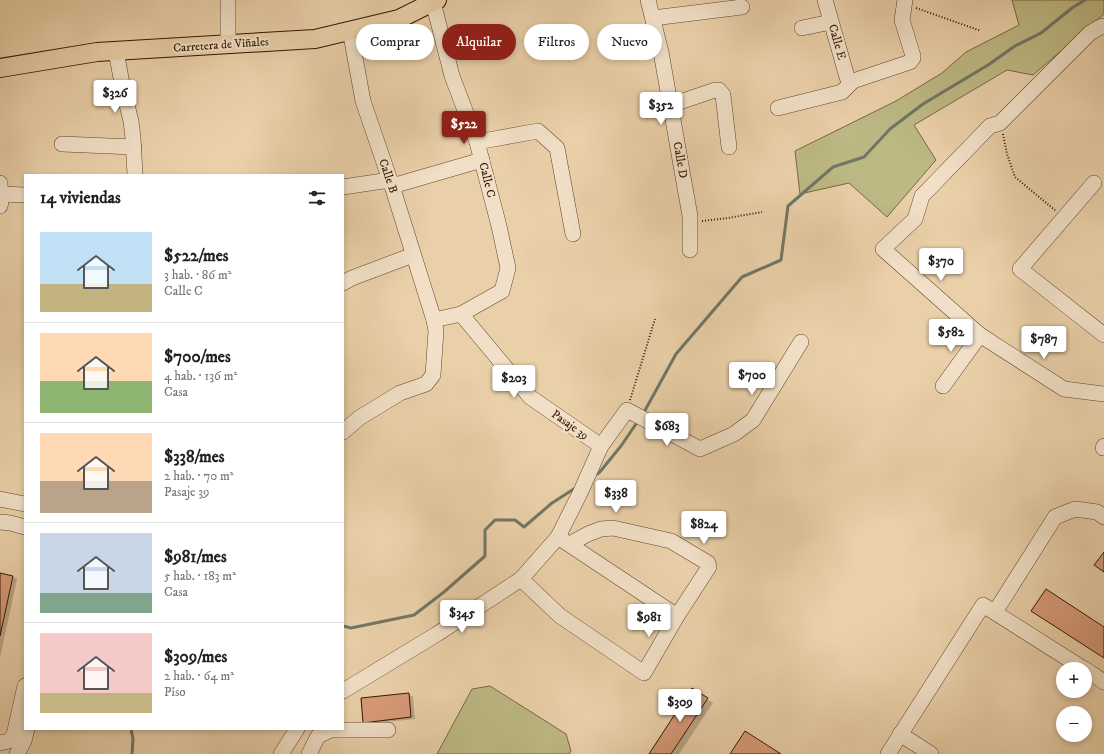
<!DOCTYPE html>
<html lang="es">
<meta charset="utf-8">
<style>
body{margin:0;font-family:"IM FELL DW Pica",serif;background:#f2f2f2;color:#222;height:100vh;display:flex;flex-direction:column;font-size:15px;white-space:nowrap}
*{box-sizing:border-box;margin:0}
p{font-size:13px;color:#767676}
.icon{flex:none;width:22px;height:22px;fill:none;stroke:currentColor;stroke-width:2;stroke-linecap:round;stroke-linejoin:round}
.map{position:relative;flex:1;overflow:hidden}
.drawer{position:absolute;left:24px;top:174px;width:320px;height:556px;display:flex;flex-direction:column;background:#fff;border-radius:0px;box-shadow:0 2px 6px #0003}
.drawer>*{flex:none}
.banner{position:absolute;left:356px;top:24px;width:380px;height:36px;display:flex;gap:8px}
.tools{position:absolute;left:1056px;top:662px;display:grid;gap:8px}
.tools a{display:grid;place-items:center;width:36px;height:36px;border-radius:50%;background:#fff;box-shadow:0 2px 6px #0003;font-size:20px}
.price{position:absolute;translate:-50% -34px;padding:0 9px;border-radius:4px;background:#fff;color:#222;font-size:13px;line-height:26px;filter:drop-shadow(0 1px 2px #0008)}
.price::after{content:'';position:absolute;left:50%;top:24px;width:12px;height:9px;margin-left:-6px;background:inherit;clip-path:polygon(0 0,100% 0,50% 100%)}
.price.current{background:#8f2418;color:#fff}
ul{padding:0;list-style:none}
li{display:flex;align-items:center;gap:12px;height:100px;padding:0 16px}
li+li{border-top:1px solid #e0e0e0}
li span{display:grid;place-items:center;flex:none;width:112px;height:80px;border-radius:0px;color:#555}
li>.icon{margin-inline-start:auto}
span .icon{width:48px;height:48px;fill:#fffc;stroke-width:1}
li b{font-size:17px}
h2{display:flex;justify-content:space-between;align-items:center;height:48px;padding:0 16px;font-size:17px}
.pill{padding:0 14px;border-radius:18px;background:#fff;box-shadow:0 2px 6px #0003;font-size:14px;line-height:36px}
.pill.current{background:#8f2418;color:#fff}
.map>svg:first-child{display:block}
.green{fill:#bdb984;stroke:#786843}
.shadow{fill:#0003}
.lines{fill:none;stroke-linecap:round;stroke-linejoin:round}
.stream{stroke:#707766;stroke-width:3}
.building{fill:#d79a78;stroke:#331602}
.minor-casing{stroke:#61442c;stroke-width:16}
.major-casing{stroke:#331602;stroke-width:20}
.path{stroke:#331602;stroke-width:2;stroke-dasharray:1 2;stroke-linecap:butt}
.minor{stroke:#f1e0c7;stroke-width:15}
.major{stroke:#ead0a9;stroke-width:18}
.labels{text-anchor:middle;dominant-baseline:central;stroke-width:4;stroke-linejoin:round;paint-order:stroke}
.street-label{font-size:12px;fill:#331602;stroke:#f1e0c7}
</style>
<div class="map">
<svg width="1104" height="754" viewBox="0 0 1104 754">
<rect width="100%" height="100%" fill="#ead0a9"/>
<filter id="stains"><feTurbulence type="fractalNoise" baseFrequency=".005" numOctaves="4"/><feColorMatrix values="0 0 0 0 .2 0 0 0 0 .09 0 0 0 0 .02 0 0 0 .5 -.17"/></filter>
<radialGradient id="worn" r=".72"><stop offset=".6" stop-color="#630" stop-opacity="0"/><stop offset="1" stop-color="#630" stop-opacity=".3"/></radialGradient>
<!-- green -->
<g class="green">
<path d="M 1012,0 L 1104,0 L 1104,14 L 1033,75 L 1007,70 L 914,125 L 936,160 L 887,217 L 849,183 L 800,194 L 795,151 L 896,101 L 942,73 L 966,52 L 1019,25 Z"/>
<path d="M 490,686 L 566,734 L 571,751 L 569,754 L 437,754 L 472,689 Z"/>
</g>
<!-- shadow -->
<g class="shadow">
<path d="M 0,574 L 13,577 L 17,579 L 0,658 Z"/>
<path d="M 698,693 L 713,703 L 679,754 L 650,754 Z"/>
<path d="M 408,694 L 413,697 L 415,719 L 369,724 L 364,722 Z"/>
</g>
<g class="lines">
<!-- stream -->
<g class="stream">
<path d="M 643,414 L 676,354 L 742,277 L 781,260 L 788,206 L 833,167 L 864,157 L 890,129 L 923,104 L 988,65 L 1015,46 L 1041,33 L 1072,8 L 1085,0"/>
<path d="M 595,475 L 599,473 L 621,446 L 638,421"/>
<path d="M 343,626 L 351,628 L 414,615 L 444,592 L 485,556 L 485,530 L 495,520 L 515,520 L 524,527 L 552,503 L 577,487"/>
<path d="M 131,729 L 133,739 L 132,754"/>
</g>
</g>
<!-- building -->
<g class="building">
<path d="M 1104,552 L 1104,572 L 1094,565 Z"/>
<path d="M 0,573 L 13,576 L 0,636 Z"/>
<path d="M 1046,589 L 1104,627 L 1104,658 L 1031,611 Z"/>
<path d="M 692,688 L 708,698 L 671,754 L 649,754 Z"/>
<path d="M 409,693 L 411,717 L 363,723 L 361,698 Z"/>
<path d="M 745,731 L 781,754 L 730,754 Z"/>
</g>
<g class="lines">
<!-- minor casing -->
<g class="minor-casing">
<g id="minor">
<path d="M 648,0 L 661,52 L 690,216 L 690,250"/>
<path d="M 825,0 L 847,77 L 849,80 L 853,81"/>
<path d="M 433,2 L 452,76 L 477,142 L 499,226 L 508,268 L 502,291 L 461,314 L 434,320"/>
<path d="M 653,18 L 742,7"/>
<path d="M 1104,27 L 1102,26 L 1090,33 L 1000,123 L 990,126 L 922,196 L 915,219 L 883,249 L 980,335 L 1064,389 L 1104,394"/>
<path d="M 802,28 L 831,22"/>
<path d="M 228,44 L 228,0"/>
<path d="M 116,51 L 123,89 L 131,121 L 133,138 L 135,175"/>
<path d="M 671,105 L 715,90 L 719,90 L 723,95 L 729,147"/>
<path d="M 778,108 L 842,92 L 853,81 L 910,62 L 913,58 L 913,56 L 902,20 L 905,0"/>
<path d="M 477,142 L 538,131 L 557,148 L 573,234"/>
<path d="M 62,144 L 134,147"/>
<path d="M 0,183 L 1,202 L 0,206"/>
<path d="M 1094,183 L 1020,269 L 1104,335"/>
<path d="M 392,186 L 482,160"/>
<path d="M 343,187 L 390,180"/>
<path d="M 1,194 L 25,195"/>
<path d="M 343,283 L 352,278 L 413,255"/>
<path d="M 461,314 L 530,397 L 601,446"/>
<path d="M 943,386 L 980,335"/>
<path d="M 343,432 L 359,418 L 400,393 L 426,384 L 433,375 L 436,331 L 434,320 L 392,186 L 363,101 L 350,30"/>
<path d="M 1103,448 L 1104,446"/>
<path d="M 0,499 L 25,504"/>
<path d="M 0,522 L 10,523 L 25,527"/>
<path d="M 558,537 L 581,491 L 601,446 L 627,410 L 700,449 L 734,434 L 753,420 L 801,342"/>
<path d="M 521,579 L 560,616 L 644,673 L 677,616 L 709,567 L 708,563 L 671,541 L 613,528 L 601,529 L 588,534 L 575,541 L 571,545"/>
<path d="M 995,612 L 1055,517 L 1075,509 L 1097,512 L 1104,517"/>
<path d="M 1085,669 L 1104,682"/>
<path d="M 343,691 L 437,634 L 521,579 L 558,537 L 677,616"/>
<path d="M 900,734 L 931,754"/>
<path d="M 0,743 L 9,741 L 14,735 L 25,686"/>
<path d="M 17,754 L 24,741 L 27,729"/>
<path d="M 281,754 L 297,729"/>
<path d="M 309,754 L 318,736 L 331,730 L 388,730"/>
<path d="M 888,754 L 983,605 L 1084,669"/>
</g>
</g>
<!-- major casing -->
<g class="major-casing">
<path id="major" d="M 0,68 L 97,52 L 315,39 L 399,19 L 437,0"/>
</g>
<!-- path -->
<g class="path">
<path d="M 916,8 L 981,31"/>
<path d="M 1003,134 L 1007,154 L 1015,177 L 1056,211"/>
<path d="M 702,221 L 728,218 L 762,212"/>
<path d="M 630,400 L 655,319"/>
</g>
<!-- minor -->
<use href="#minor" class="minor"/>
<!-- major -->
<use href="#major" class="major"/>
</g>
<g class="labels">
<!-- street labels -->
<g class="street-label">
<text transform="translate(837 42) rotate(74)">Calle E</text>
<text transform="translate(221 45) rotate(-4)">Carretera de Viñales</text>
<text transform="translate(680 160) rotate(80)">Calle D</text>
<text transform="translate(388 176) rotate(71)">Calle B</text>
<text transform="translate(487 180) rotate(76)">Calle C</text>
<text transform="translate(570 425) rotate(35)">Pasaje 39</text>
</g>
</g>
<rect width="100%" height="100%" filter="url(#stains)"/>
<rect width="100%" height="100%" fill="url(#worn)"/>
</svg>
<div class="tools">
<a>+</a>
<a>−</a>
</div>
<b class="price" style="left:115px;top:114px">$326</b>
<b class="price" style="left:661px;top:126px">$352</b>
<b class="price current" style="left:464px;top:145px">$522</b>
<b class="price" style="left:941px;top:282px">$370</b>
<b class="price" style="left:951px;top:353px">$582</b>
<b class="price" style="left:1044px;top:360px">$787</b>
<b class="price" style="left:752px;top:396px">$700</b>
<b class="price" style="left:514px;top:399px">$203</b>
<b class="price" style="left:667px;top:447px">$683</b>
<b class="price" style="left:616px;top:514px">$338</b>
<b class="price" style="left:704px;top:545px">$824</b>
<b class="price" style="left:462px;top:634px">$345</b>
<b class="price" style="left:649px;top:638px">$981</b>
<b class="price" style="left:680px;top:723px">$309</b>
<div class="banner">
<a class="pill">Comprar</a>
<a class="pill current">Alquilar</a>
<a class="pill">Filtros</a>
<a class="pill">Nuevo</a>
</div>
<section class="drawer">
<h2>14 viviendas<svg class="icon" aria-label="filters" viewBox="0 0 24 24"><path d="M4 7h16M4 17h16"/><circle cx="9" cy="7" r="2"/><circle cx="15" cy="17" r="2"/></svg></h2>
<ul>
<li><span style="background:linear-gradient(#bfe0f5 65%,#c2b280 0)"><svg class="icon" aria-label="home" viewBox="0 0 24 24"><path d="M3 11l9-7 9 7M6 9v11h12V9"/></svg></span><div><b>$522/mes</b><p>3 hab. · 86 m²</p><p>Calle C</p></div></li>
<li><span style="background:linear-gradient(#ffd9b3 60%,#8fb573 0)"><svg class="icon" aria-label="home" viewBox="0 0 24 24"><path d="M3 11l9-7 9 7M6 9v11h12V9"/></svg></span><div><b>$700/mes</b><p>4 hab. · 136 m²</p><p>Casa</p></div></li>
<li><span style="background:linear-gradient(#ffd9b3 60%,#b9a48a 0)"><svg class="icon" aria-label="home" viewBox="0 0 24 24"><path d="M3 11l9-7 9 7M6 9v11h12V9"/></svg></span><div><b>$338/mes</b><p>2 hab. · 70 m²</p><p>Pasaje 39</p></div></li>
<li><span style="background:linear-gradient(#c9d6e8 75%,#7fa58c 0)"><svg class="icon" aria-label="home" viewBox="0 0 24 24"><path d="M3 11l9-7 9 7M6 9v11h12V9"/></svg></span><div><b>$981/mes</b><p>5 hab. · 183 m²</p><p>Casa</p></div></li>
<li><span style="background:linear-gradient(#f6c9c9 75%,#c2b280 0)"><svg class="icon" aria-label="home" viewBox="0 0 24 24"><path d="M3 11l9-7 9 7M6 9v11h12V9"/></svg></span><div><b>$309/mes</b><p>2 hab. · 64 m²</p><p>Piso</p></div></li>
</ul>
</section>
</div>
